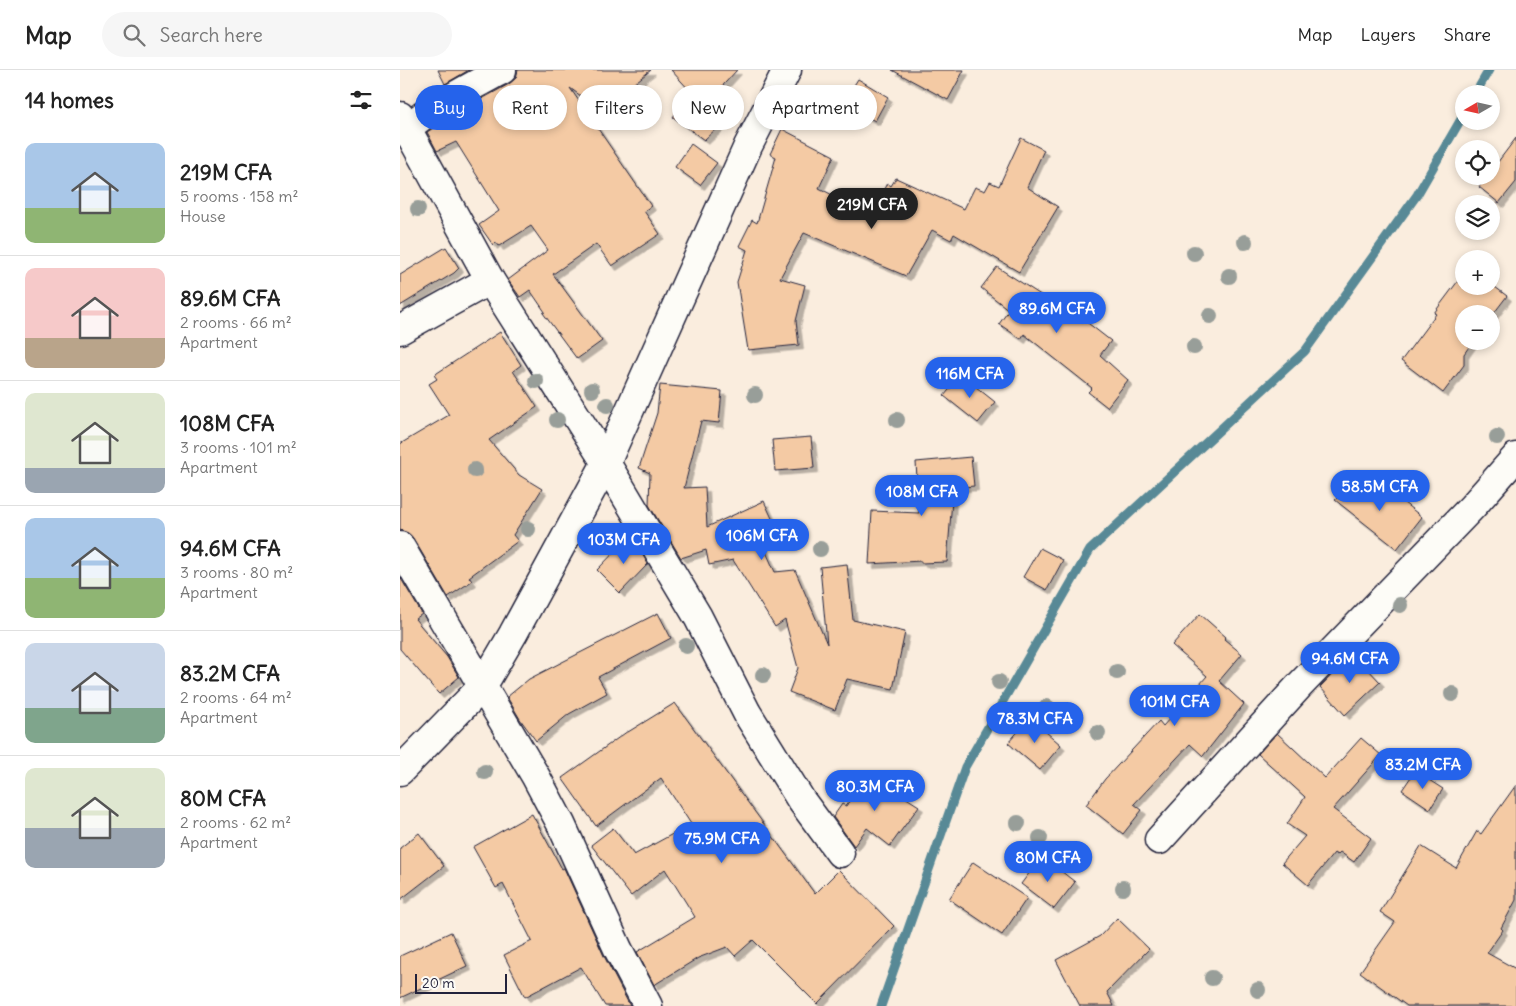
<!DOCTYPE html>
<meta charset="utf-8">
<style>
body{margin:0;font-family:Delius,sans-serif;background:#f6f6f6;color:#222;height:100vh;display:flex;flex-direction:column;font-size:19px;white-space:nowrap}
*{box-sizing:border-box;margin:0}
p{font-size:16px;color:#767676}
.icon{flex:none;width:28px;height:28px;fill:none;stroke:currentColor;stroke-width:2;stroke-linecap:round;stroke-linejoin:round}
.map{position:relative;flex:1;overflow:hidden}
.drawer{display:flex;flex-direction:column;background:#fff;width:400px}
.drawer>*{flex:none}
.guide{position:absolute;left:15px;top:15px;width:475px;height:45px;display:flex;gap:10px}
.needle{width:32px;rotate:261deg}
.controls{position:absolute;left:1055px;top:15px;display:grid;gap:10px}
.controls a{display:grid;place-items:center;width:45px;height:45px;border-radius:50%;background:#fff;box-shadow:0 2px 8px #0003;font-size:25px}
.scale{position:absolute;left:15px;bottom:12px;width:92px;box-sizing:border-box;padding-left:5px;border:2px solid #22223b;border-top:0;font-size:14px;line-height:18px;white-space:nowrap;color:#22223b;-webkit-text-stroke:4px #fdfcf7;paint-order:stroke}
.price{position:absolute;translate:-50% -42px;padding:0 11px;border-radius:18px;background:#2563eb;color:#fff;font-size:16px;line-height:32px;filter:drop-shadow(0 1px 2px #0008)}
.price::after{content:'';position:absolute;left:50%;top:30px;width:15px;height:11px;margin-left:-8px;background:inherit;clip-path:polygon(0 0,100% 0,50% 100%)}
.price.on{background:#222;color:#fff}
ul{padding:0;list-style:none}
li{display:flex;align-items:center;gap:15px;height:125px;padding:0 25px}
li+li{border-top:1px solid #e0e0e0}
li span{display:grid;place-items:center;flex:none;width:140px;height:100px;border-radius:10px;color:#555}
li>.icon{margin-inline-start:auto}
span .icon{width:60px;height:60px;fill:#fffc;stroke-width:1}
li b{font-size:21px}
h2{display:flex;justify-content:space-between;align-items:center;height:60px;padding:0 25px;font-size:21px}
.chip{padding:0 18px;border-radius:22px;background:#fff;box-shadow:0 2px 8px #0003;font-size:18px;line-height:45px}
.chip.on{background:#2563eb;color:#fff}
header{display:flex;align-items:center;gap:30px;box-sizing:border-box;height:70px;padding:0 25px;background:#fff;border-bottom:1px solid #e0e0e0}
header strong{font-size:24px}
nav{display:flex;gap:28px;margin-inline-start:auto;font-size:18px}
.search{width:350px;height:45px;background:#f6f6f6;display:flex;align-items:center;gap:12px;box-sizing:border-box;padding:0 18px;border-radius:28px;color:#767676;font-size:19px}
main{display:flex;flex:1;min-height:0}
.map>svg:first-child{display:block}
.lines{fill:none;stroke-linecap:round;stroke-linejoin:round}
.stream{stroke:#588996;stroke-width:9}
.building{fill:#f4caa4;stroke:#22223b;filter:url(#shadow)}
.minor-casing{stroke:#22223b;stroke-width:31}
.minor{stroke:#fdfcf7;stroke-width:28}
.tree{fill:#989e99}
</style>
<header>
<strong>Map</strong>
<div class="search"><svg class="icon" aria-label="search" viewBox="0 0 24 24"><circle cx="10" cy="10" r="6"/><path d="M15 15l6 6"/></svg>Search here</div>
<nav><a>Map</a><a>Layers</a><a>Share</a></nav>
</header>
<main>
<section class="drawer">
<h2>14 homes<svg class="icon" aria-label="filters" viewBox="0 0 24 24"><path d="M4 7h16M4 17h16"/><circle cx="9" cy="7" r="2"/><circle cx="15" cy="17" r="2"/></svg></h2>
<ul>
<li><span style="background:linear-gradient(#a9c7e8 65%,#8fb573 0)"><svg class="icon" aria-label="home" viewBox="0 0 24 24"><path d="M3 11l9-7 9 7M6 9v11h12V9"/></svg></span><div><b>219M CFA</b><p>5 rooms · 158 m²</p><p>House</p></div></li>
<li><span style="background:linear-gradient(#f6c9c9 70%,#b9a48a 0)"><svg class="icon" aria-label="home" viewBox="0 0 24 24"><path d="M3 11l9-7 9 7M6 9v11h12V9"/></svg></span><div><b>89.6M CFA</b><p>2 rooms · 66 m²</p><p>Apartment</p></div></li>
<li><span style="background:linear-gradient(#dfe7d0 75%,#9aa5b1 0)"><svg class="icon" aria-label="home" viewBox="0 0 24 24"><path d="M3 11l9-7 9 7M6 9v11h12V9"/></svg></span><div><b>108M CFA</b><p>3 rooms · 101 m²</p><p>Apartment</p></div></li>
<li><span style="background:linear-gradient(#a9c7e8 60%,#8fb573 0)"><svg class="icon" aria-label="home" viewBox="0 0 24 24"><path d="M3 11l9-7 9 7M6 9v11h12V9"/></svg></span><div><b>94.6M CFA</b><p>3 rooms · 80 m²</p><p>Apartment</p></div></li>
<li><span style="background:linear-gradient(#c9d6e8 65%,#7fa58c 0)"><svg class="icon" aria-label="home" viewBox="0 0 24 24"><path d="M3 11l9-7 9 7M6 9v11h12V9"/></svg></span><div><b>83.2M CFA</b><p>2 rooms · 64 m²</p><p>Apartment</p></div></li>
<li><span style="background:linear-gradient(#dfe7d0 60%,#9aa5b1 0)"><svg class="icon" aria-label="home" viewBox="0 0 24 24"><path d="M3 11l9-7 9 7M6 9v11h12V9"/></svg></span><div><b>80M CFA</b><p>2 rooms · 62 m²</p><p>Apartment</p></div></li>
</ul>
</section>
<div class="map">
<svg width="1116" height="936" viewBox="0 0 1116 936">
<defs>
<filter id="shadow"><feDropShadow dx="4.5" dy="4.5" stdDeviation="0" flood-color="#0004"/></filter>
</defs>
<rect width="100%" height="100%" fill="#faedde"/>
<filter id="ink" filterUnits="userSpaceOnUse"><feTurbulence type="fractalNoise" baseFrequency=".02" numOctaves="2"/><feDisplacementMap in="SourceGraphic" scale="10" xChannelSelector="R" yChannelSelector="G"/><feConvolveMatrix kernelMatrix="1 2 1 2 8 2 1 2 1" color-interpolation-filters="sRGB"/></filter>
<g filter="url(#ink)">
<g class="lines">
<!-- stream -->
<g class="stream">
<path d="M 1075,24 L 1089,0"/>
<path d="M 481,936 L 565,697 L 690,480 L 905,281 L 1017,125 L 1064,44"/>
</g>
</g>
<!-- building -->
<g class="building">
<path d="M 38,0 L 69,0 L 45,14 Z"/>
<path d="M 118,0 L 251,0 L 200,40 L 170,18 L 251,136 L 244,141 L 260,164 L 212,196 L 196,174 L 153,204 L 202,271 L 177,289 L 143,243 L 145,242 L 130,220 L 120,227 L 108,210 L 148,180 L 131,156 L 99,176 L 96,172 L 93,175 L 79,155 L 99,141 L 56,72 L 37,81 L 27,62 L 58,42 L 109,14 L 116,8 Z"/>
<path d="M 271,0 L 337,0 L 314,25 L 332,44 L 304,70 L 273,47 L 291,22 Z"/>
<path d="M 492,0 L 564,0 L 548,30 Z"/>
<path d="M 458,9 L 488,27 L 475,51 L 443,33 Z"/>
<path d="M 382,59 L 434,86 L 419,118 L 471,145 L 487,113 L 491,116 L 496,108 L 564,139 L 575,117 L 585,121 L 590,112 L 599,116 L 621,68 L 644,80 L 627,117 L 658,137 L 619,202 L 554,164 L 551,170 L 532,160 L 506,206 L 404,163 L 380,208 L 405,215 L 396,251 L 399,275 L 348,280 L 337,212 L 347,180 L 339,176 L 352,150 L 357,153 L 376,87 L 370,84 Z"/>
<path d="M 1116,68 L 1116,112 L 1099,133 L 1079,117 L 1087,106 L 1091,106 L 1091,101 Z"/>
<path d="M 291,74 L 317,93 L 300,115 L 275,97 Z"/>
<path d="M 46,177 L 59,198 L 54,203 L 0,236 L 0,205 Z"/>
<path d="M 597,197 L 683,252 L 684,250 L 711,271 L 700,285 L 728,310 L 707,337 L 688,322 L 692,318 L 624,264 L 621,269 L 599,254 L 609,240 L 581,218 Z"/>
<path d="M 1064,203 L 1064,216 L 1091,216 L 1091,214 L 1107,226 L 1091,247 L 1091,244 L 1064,244 L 1064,271 L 1073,271 L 1064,284 L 1064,295 L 1043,323 L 1001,291 L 1036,244 L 1034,243 Z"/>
<path d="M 100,262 L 121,295 L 113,301 L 137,337 L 89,370 L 119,405 L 142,419 L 113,465 L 118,471 L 69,507 L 72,511 L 48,527 L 13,468 L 8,463 L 0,460 L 0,374 L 49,345 L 29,314 L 37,309 L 34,305 Z"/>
<path d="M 561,305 L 595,332 L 578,353 L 544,326 Z"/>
<path d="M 260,315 L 322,321 L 319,353 L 301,351 L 284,418 L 305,417 L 307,457 L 364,431 L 376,457 L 358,464 L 375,502 L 395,500 L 427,574 L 420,497 L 447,494 L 453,550 L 505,562 L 493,619 L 447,609 L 435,640 L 389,622 L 398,598 L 385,550 L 375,557 L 333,490 L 309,495 L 306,480 L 281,488 L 249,435 L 250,403 L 239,398 L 257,343 Z"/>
<path d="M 411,367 L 414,398 L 375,401 L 372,370 Z"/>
<path d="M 571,387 L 574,416 L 553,418 L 547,492 L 521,493 L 521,491 L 469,494 L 472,441 L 519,443 L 516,392 Z"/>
<path d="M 959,408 L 977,428 L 985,418 L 1022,447 L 997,479 L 935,430 Z"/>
<path d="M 231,465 L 248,494 L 220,523 L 197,500 Z"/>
<path d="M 640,478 L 663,490 L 647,520 L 623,507 Z"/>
<path d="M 0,507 L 22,544 L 15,549 L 47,587 L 59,607 L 39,624 L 37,622 L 0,579 Z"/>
<path d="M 258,543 L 271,568 L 198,607 L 207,623 L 169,644 L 136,671 L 120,649 L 107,627 L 129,609 Z"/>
<path d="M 800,544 L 826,567 L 824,569 L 842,584 L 819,611 L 844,634 L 803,686 L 790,674 L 734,734 L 742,740 L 723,764 L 686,735 L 705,709 L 759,651 L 763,656 L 807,606 L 772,575 Z"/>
<path d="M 953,583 L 980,612 L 945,645 L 920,617 Z"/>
<path d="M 275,633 L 415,824 L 439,800 L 494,856 L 417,934 L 353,870 L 335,886 L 327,877 L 298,888 L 254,915 L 237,882 L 295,847 L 265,799 L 231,826 L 191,775 L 213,758 L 234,785 L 291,754 L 261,708 L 196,756 L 162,708 L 228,661 L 228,662 Z"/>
<path d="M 630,648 L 661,675 L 640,700 L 608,673 Z"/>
<path d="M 877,663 L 925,708 L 961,668 L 981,685 L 933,739 L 971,768 L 954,792 L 940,782 L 937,785 L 934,783 L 908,815 L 882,793 L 905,766 L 887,754 L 905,727 L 858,684 Z"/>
<path d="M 1015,701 L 1043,719 L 1030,739 L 1002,720 Z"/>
<path d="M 467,703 L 519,736 L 490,776 L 467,758 L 454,776 L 433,747 L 442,734 L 446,736 Z"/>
<path d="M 1116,715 L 1116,830 L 1101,858 L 1103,860 L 1087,883 L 1116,899 L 1116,936 L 1007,936 L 960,902 L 995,852 L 980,842 L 1021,776 L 1056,798 L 1077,761 L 1081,764 Z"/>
<path d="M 132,744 L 162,799 L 164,798 L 204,886 L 230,936 L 205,936 L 181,897 L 125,927 L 104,885 L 132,871 L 103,814 L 96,818 L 73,777 Z"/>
<path d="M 19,763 L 44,796 L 0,830 L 0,778 Z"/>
<path d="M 642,786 L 675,812 L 654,839 L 621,814 Z"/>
<path d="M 573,792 L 627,828 L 602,865 L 549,829 Z"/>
<path d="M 717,848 L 749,879 L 707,922 L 714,936 L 680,936 L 656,890 L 700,866 Z"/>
<path d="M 51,862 L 67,896 L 0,928 L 0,886 Z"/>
</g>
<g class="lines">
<!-- minor casing -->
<g class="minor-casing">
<g id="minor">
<path d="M 0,46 L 90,210 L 206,393 L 298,547 L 347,643 L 401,730 L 440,783"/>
<path d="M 0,61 C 12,56 21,46 33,39 C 55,25 78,13 102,0"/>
<path d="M 0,260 L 90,210"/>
<path d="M 0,476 L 136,707 L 161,754 L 218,879 L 248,936"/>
<path d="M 0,701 L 82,617 L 113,564 L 206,393 L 348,76 L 387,0"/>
<path d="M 759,770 L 899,616 L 1072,437 L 1116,387"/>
</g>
</g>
<!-- minor -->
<use href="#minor" class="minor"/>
</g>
<!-- trees -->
<g class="tree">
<circle cx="432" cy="46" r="8"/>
<circle cx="18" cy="139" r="8"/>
<circle cx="845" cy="172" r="8"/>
<circle cx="794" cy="183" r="8"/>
<circle cx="829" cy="206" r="8"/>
<circle cx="810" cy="246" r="8"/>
<circle cx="794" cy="277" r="8"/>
<circle cx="136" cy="311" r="8"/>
<circle cx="192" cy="320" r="8"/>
<circle cx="355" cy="325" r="8"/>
<circle cx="207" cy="335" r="8"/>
<circle cx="157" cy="350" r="8"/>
<circle cx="497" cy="350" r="8"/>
<circle cx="1097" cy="367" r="8"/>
<circle cx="75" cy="400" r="8"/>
<circle cx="128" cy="459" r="8"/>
<circle cx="420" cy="479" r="8"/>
<circle cx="1000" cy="535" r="8"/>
<circle cx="286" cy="576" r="8"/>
<circle cx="717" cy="602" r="8"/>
<circle cx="363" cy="605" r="8"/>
<circle cx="599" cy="612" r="8"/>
<circle cx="1052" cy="624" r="8"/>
<circle cx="647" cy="637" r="8"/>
<circle cx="698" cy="663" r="8"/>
<circle cx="85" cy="702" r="8"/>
<circle cx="618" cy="753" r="8"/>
<circle cx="640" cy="768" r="8"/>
<circle cx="723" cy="818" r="8"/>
<circle cx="812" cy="908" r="8"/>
<circle cx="858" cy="920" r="8"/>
</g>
</g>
</svg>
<div class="controls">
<a><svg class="needle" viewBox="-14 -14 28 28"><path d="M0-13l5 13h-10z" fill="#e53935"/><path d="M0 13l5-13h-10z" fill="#767676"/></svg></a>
<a><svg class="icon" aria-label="locate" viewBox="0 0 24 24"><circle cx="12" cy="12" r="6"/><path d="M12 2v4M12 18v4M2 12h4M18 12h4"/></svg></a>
<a><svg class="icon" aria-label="layers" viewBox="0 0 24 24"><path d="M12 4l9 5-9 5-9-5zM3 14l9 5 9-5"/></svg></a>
<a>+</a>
<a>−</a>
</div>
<div class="scale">20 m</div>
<b class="price on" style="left:472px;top:160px">219M CFA</b>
<b class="price" style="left:657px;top:264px">89.6M CFA</b>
<b class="price" style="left:570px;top:329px">116M CFA</b>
<b class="price" style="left:980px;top:442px">58.5M CFA</b>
<b class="price" style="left:522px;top:447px">108M CFA</b>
<b class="price" style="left:362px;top:491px">106M CFA</b>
<b class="price" style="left:224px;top:495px">103M CFA</b>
<b class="price" style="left:950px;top:614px">94.6M CFA</b>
<b class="price" style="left:775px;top:657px">101M CFA</b>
<b class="price" style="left:635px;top:674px">78.3M CFA</b>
<b class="price" style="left:1023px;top:720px">83.2M CFA</b>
<b class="price" style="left:475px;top:742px">80.3M CFA</b>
<b class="price" style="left:322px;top:794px">75.9M CFA</b>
<b class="price" style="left:648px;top:813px">80M CFA</b>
<div class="guide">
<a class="chip on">Buy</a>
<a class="chip">Rent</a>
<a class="chip">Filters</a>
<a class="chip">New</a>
<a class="chip">Apartment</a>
</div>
</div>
</main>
